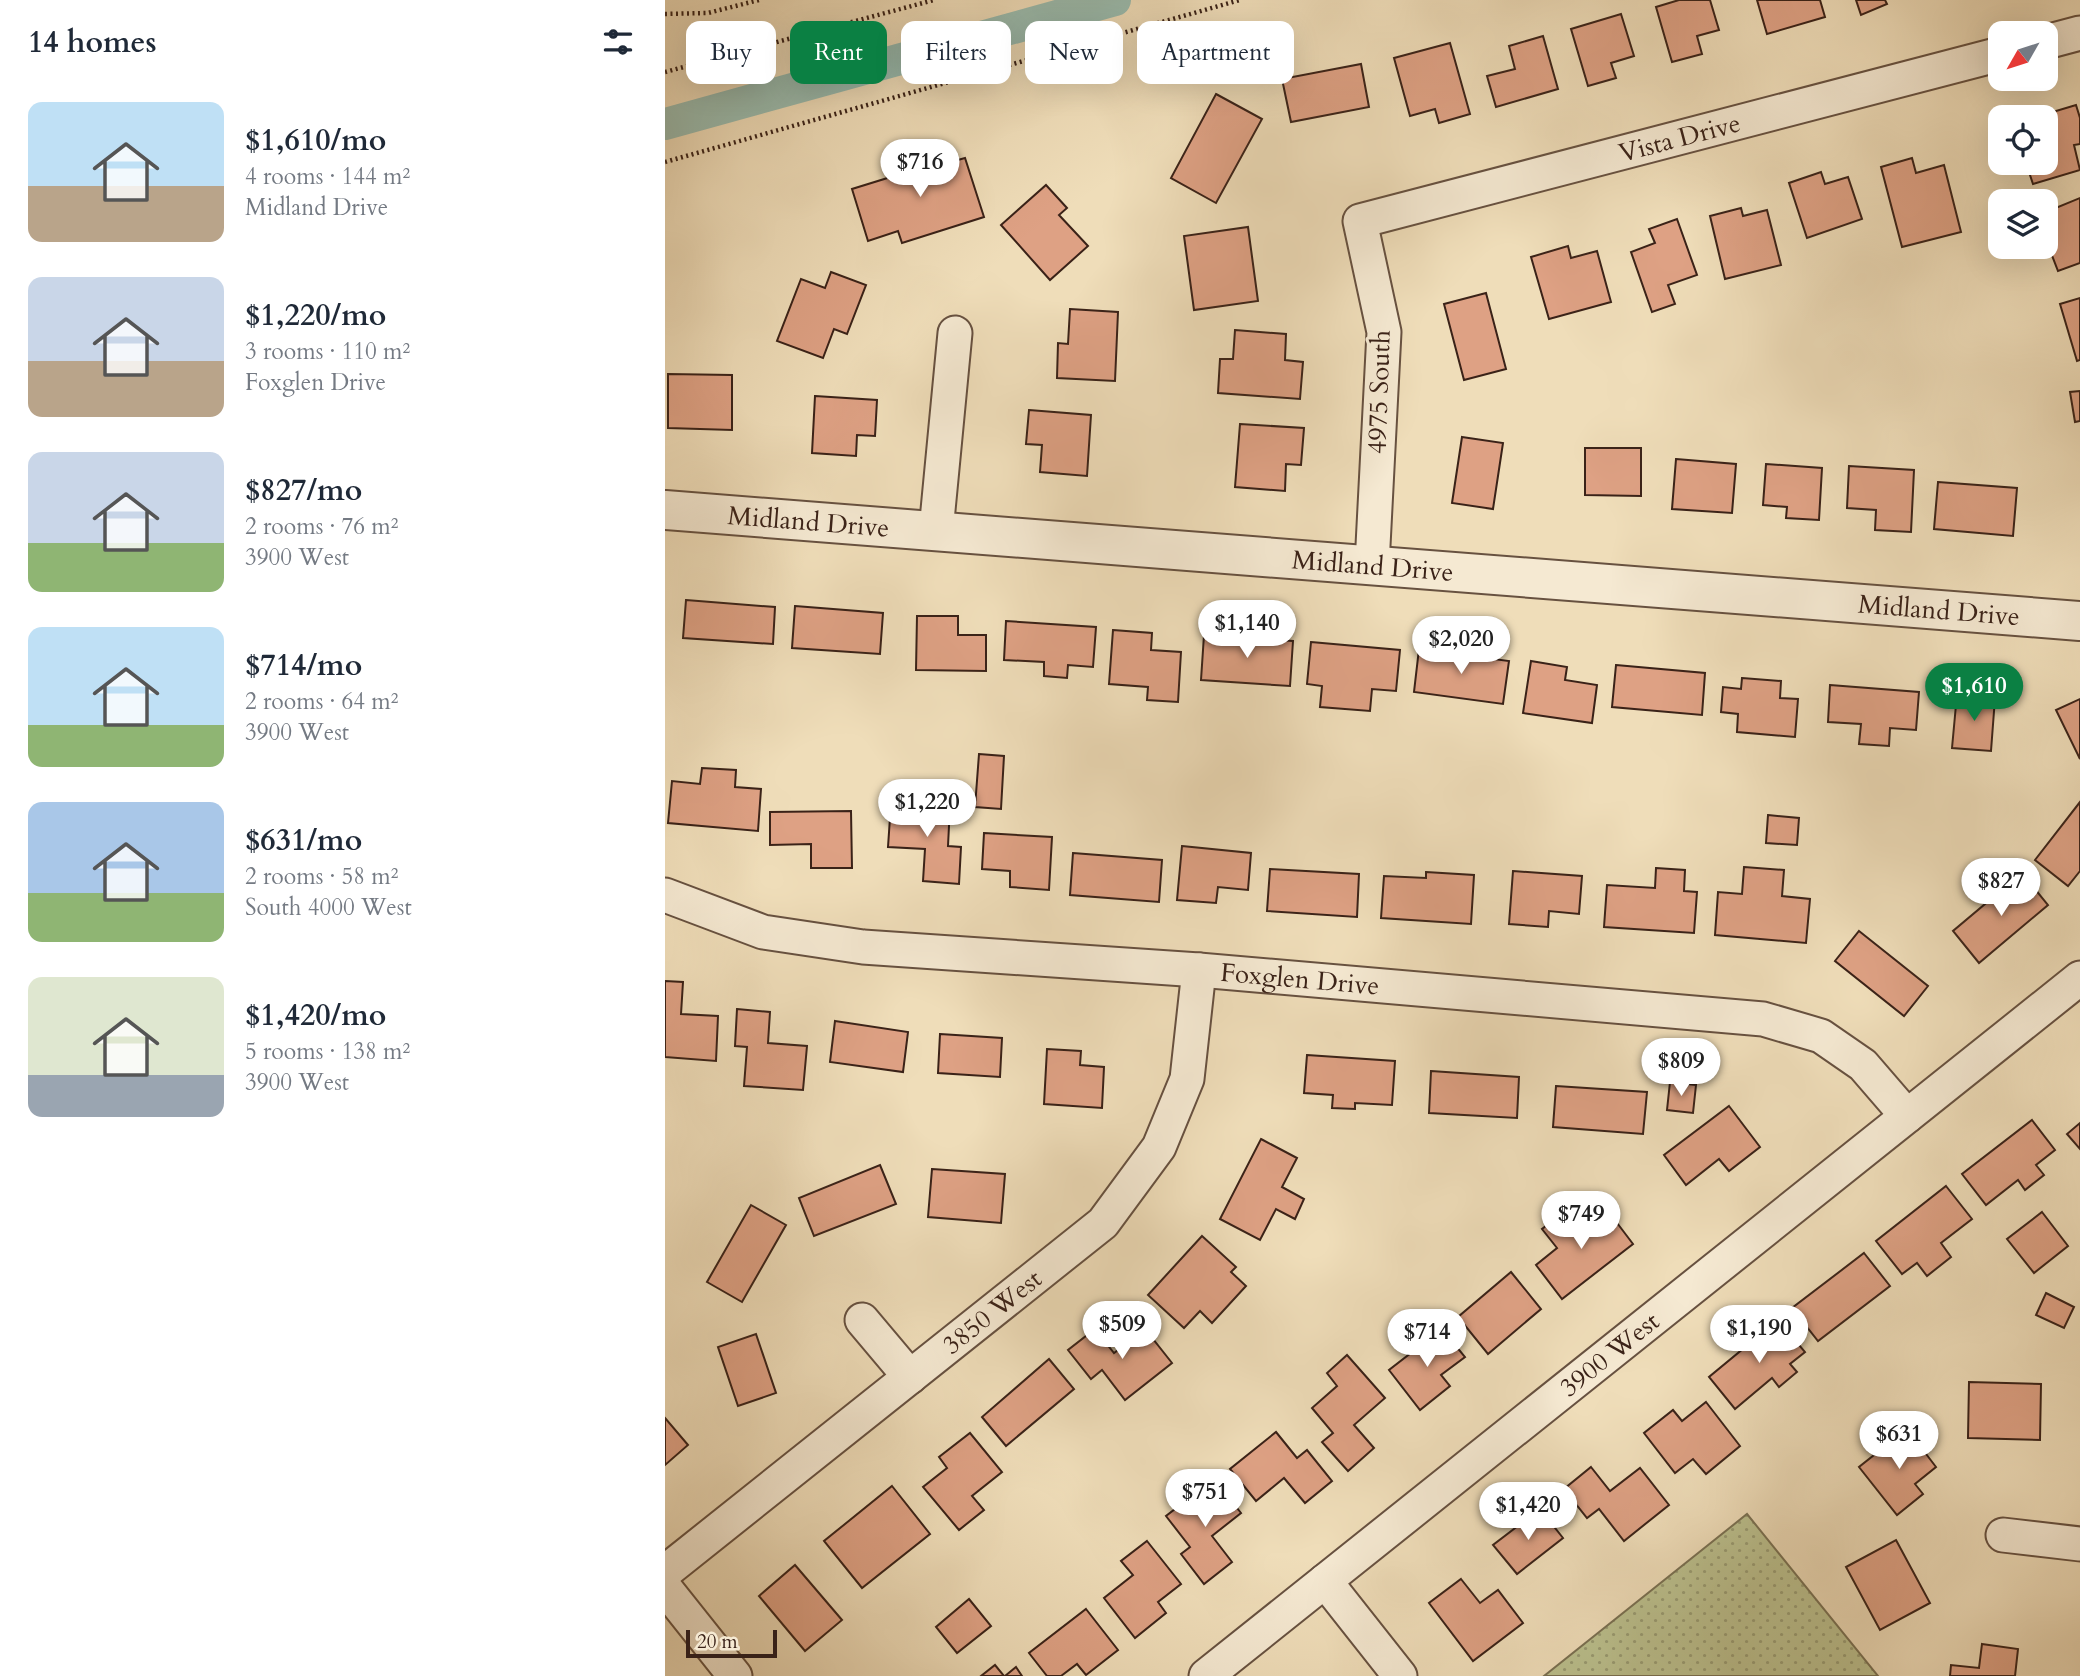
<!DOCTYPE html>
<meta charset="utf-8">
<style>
body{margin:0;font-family:Cardo,serif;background:#f6f6f7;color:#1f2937;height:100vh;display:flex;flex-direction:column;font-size:26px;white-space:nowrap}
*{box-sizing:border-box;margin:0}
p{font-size:23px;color:#747a83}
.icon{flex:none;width:38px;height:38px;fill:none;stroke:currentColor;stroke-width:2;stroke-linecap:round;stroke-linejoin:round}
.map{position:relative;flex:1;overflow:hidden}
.details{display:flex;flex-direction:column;background:#fff;width:665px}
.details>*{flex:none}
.guide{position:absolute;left:21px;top:21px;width:665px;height:63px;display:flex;gap:14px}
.needle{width:46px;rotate:231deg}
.buttons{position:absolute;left:1323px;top:21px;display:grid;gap:14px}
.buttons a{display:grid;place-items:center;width:70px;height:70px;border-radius:14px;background:#fff;box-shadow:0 7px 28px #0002;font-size:35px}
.scale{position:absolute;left:21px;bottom:18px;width:91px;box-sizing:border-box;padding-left:7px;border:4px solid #3a2218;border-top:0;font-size:19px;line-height:24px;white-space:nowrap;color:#3a2218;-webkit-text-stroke:5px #f5e9d2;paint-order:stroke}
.price{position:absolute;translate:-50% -60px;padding:0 16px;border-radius:24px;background:#fff;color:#222;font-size:23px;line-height:46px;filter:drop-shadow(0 2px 4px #0008)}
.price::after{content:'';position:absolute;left:50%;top:42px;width:21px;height:16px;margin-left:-10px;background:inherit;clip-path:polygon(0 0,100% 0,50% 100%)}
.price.active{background:#0b8043;color:#fff}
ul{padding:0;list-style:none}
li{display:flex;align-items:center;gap:21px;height:175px;padding:0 28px}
li span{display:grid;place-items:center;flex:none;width:196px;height:140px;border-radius:14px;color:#555}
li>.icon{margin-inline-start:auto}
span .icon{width:84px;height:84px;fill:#fffc;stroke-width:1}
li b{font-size:30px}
h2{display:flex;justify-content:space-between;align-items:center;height:84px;padding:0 28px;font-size:30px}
.pill{padding:0 24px;border-radius:14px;background:#fff;box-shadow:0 7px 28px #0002;font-size:24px;line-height:63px}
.pill.active{background:#0b8043;color:#fff}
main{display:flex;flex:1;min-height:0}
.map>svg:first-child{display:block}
.grass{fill:url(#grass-dots);stroke:#7a7153;stroke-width:2}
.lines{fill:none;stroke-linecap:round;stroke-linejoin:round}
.canal{stroke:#9abcaf;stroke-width:32}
.building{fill:#dea184;stroke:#3a2218;stroke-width:2}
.minor-casing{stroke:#675140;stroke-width:37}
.tertiary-casing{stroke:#675140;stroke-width:42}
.path{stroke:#3a2218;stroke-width:4.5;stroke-dasharray:2 3.5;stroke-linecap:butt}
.minor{stroke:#f5e9d2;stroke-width:33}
.tertiary{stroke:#f5e9d2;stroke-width:38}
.labels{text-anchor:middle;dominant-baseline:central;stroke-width:6;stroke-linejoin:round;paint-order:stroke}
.street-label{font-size:26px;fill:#3a2218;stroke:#f5e9d2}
</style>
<main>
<section class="details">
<h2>14 homes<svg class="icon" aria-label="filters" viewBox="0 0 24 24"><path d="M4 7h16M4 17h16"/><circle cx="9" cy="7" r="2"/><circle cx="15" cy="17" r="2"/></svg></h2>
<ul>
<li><span style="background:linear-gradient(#bfe0f5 60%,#b9a48a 0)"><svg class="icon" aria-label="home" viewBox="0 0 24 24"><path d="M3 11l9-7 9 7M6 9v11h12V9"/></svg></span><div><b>$1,610/mo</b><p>4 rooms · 144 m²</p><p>Midland Drive</p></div></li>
<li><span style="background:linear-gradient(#c9d6e8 60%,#b9a48a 0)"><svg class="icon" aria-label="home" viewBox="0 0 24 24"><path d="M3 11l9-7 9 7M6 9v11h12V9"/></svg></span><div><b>$1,220/mo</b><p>3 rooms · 110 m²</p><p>Foxglen Drive</p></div></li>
<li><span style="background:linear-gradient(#c9d6e8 65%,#8fb573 0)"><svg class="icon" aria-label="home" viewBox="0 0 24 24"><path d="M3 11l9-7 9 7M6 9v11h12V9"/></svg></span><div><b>$827/mo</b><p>2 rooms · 76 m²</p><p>3900 West</p></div></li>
<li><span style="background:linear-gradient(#bfe0f5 70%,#8fb573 0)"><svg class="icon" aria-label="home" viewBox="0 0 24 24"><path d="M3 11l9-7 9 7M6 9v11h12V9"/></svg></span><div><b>$714/mo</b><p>2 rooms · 64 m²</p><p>3900 West</p></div></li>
<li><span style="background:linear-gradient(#a9c7e8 65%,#8fb573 0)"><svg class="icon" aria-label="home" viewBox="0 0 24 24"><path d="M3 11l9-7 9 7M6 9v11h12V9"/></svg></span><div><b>$631/mo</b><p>2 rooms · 58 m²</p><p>South 4000 West</p></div></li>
<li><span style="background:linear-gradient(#dfe7d0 70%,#9aa5b1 0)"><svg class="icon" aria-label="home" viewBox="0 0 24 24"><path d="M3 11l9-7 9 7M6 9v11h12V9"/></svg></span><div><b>$1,420/mo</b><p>5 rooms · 138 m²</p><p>3900 West</p></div></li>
</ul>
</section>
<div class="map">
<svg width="1415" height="1676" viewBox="0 0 1415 1676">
<defs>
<pattern id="grass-dots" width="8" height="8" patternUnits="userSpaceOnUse" patternTransform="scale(1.75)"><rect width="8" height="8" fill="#bbc08e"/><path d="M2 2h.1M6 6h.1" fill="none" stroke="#999c73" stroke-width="1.8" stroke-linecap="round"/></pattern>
</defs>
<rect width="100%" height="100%" fill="#efddb9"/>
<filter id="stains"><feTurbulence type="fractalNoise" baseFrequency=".00286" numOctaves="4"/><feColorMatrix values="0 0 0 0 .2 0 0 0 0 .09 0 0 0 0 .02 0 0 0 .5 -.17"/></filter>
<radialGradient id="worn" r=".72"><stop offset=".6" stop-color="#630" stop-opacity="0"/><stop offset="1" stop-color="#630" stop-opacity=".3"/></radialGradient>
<!-- grass -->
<path class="grass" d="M 1082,1514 L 1213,1676 L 879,1676 Z"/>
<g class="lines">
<!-- canal -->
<path class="canal" d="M 0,124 L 450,0"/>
</g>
<!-- building -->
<g class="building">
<path d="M 1014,0 L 1045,0 L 1054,30 L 1032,36 L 1037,54 L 1007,62 L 991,7 Z"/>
<path d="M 1092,0 L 1155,0 L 1160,17 L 1102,34 Z"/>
<path d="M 1191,0 L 1220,0 L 1222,4 L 1196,15 Z"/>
<path d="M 956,14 L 969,56 L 946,63 L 951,78 L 923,86 L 906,29 Z"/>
<path d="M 878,36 L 893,89 L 831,107 L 822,76 L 850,69 L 844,46 Z"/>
<path d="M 785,43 L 805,114 L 774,123 L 770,109 L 745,116 L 729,58 Z"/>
<path d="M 696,64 L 704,107 L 626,122 L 617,79 Z"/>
<path d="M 551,94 L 597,119 L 551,203 L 506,178 Z"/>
<path d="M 1411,105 L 1415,118 L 1415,144 L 1409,145 L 1415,170 L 1368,184 L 1361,163 L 1381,163 L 1381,117 L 1371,117 Z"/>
<path d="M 276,145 L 282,163 L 300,158 L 319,217 L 237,243 L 233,231 L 203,241 L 187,189 L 258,167 L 254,152 Z"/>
<path d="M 1247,158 L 1251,173 L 1279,165 L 1296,232 L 1237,247 L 1216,167 Z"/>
<path d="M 1156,172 L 1160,184 L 1183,177 L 1197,219 L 1142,238 L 1124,183 Z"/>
<path d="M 381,185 L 402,208 L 394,215 L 423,246 L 385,280 L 336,225 Z"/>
<path d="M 1415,198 L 1415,263 L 1393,271 L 1381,240 L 1381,212 Z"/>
<path d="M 1076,208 L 1078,216 L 1102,210 L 1116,265 L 1060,279 L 1045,216 Z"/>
<path d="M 1012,219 L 1032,275 L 1003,285 L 1010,304 L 987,312 L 966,252 L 990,243 L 984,229 Z"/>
<path d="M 583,227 L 593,301 L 529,310 L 519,236 Z"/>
<path d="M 903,246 L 906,258 L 932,251 L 946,302 L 884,319 L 866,257 Z"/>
<path d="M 166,272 L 201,285 L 182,334 L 169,329 L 158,358 L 112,341 L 136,279 L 160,288 Z"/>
<path d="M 821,293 L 841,369 L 799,380 L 779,304 Z"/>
<path d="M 1415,298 L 1415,360 L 1412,361 L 1395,304 Z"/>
<path d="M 405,309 L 453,312 L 450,381 L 392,378 L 393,343 L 403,344 Z"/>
<path d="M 570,330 L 621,334 L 620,360 L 638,362 L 635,399 L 553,393 L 555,359 L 568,359 Z"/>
<path d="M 3,374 L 67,375 L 67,430 L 3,428 Z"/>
<path d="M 1415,391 L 1415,421 L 1410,422 L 1405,392 Z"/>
<path d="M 150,396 L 212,400 L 210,436 L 192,435 L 191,456 L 147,453 Z"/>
<path d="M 364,410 L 426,415 L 422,476 L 375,472 L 377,445 L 361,444 Z"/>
<path d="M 575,424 L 639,428 L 636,465 L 621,464 L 620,491 L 570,487 Z"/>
<path d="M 797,437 L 838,443 L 828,509 L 787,503 Z"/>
<path d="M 920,448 L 976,448 L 976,496 L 920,495 Z"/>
<path d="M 1011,459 L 1071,464 L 1067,513 L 1007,509 Z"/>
<path d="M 1101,464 L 1157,468 L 1154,520 L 1121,518 L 1122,507 L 1098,505 Z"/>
<path d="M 1184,466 L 1249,470 L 1246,532 L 1210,530 L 1211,510 L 1182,508 Z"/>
<path d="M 1273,482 L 1352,488 L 1348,536 L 1269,529 Z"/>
<path d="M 21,600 L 110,607 L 108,644 L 18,638 Z"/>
<path d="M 130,606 L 218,613 L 215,654 L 127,648 Z"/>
<path d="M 252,616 L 293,616 L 293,635 L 321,635 L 321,671 L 251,670 Z"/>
<path d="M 341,621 L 431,627 L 428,667 L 403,665 L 402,678 L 379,676 L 379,662 L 339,660 Z"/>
<path d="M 448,630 L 487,633 L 486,650 L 516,652 L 513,702 L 482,700 L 483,687 L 444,684 Z"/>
<path d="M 539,635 L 628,641 L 625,686 L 536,680 Z"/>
<path d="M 646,642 L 735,650 L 731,691 L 707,689 L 705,711 L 655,707 L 657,686 L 642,684 Z"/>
<path d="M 754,649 L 844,661 L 838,704 L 749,692 Z"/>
<path d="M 866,661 L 902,667 L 900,680 L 932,685 L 927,723 L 858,713 Z"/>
<path d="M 951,665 L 1040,673 L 1037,715 L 947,707 Z"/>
<path d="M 1077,678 L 1116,681 L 1115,698 L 1133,699 L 1130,737 L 1072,732 L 1073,714 L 1056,712 L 1058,687 L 1076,689 Z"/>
<path d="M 1165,685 L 1254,692 L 1251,730 L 1225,728 L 1224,746 L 1194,744 L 1196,724 L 1163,722 Z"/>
<path d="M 1292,694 L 1330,698 L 1326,751 L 1287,748 Z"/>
<path d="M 1415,699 L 1415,759 L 1391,710 Z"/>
<path d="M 314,754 L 339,756 L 336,809 L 310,807 Z"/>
<path d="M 37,768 L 71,770 L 70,787 L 96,789 L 93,831 L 3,823 L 7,781 L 35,784 Z"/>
<path d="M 1415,802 L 1415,871 L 1403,886 L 1370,860 Z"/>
<path d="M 226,803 L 285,806 L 283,846 L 296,847 L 294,884 L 258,881 L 260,849 L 223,847 Z"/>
<path d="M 186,811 L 187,868 L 146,868 L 146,844 L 105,845 L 105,812 Z"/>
<path d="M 1103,815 L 1134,818 L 1132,845 L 1101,843 Z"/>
<path d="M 319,833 L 387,837 L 384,890 L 345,887 L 345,871 L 317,869 Z"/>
<path d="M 517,846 L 586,853 L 583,890 L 553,887 L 551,903 L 512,900 Z"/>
<path d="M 408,853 L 497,860 L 494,902 L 405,895 Z"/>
<path d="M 1079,867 L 1119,870 L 1117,896 L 1145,899 L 1141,943 L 1050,935 L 1053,892 L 1077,894 Z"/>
<path d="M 991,868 L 1020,870 L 1019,891 L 1032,892 L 1029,933 L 939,927 L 942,885 L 990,888 Z"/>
<path d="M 605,869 L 694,874 L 692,917 L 602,911 Z"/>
<path d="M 848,871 L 917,876 L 914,914 L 884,911 L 883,927 L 844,924 Z"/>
<path d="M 761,872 L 809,875 L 806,924 L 716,918 L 719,876 L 761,878 Z"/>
<path d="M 1357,873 L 1383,905 L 1314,963 L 1288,931 Z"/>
<path d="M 1194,931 L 1263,986 L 1239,1016 L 1170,961 Z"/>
<path d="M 0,981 L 18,982 L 16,1014 L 53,1016 L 51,1061 L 0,1057 Z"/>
<path d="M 72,1009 L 105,1012 L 103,1043 L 142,1046 L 138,1090 L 79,1086 L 82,1047 L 70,1046 Z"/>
<path d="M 170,1021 L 243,1032 L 238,1072 L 165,1062 Z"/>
<path d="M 275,1034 L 337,1038 L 335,1077 L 273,1073 Z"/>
<path d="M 382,1049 L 416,1051 L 415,1065 L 439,1067 L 437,1108 L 379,1104 Z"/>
<path d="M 642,1055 L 730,1061 L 727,1105 L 690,1103 L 690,1109 L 667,1108 L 668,1095 L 639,1093 Z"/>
<path d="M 766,1071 L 854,1077 L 852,1118 L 764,1113 Z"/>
<path d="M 1005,1082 L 1031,1085 L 1028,1113 L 1002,1110 Z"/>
<path d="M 891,1086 L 982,1092 L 978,1134 L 888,1127 Z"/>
<path d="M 1064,1106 L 1095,1147 L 1064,1171 L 1054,1159 L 1021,1185 L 999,1155 Z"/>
<path d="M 1367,1120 L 1390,1150 L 1371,1165 L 1379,1175 L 1360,1190 L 1353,1180 L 1321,1205 L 1297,1174 Z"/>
<path d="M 1415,1123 L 1415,1149 L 1402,1134 Z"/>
<path d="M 596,1139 L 632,1158 L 617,1187 L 639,1199 L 630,1219 L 611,1209 L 595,1240 L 555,1219 Z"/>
<path d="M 215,1165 L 231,1204 L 149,1236 L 134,1198 Z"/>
<path d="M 267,1169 L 340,1174 L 336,1223 L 263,1217 Z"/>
<path d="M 1281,1186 L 1307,1219 L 1276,1243 L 1286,1257 L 1262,1276 L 1252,1263 L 1237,1274 L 1211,1241 Z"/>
<path d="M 86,1205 L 121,1225 L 77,1302 L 42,1282 Z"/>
<path d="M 943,1211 L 968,1244 L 897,1299 L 871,1265 L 892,1248 L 877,1229 L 898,1213 L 914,1233 Z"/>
<path d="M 1377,1212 L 1403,1246 L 1369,1273 L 1342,1239 Z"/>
<path d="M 537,1236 L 571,1267 L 566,1272 L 581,1286 L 547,1323 L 535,1311 L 519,1328 L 483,1295 Z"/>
<path d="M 1199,1253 L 1225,1286 L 1153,1341 L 1127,1308 Z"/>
<path d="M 846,1272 L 876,1309 L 823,1354 L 793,1317 Z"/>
<path d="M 1381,1293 L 1409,1307 L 1399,1328 L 1371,1315 Z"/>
<path d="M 1113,1320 L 1140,1352 L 1125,1364 L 1132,1372 L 1114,1387 L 1107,1378 L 1070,1409 L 1044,1377 Z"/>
<path d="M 430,1329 L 449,1353 L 480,1329 L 507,1363 L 460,1400 L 437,1370 L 426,1379 L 403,1350 Z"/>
<path d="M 777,1329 L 800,1357 L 776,1375 L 785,1386 L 755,1410 L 724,1370 Z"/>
<path d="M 91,1334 L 111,1393 L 73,1406 L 53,1347 Z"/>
<path d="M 682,1355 L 720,1398 L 689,1425 L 709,1448 L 683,1471 L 657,1442 L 668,1433 L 647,1408 L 672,1386 L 662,1373 Z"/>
<path d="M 384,1359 L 409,1389 L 341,1446 L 317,1417 Z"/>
<path d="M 1304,1382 L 1376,1384 L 1375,1440 L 1303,1438 Z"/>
<path d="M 1041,1402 L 1075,1446 L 1041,1474 L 1028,1459 L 1010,1473 L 979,1433 L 1008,1410 L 1017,1421 Z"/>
<path d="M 0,1418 L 23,1445 L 0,1465 Z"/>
<path d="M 1242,1429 L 1271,1467 L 1250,1484 L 1258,1494 L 1232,1515 L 1194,1467 Z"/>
<path d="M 611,1432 L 632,1458 L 642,1450 L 667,1481 L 640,1503 L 619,1478 L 591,1501 L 565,1469 Z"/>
<path d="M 305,1433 L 337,1472 L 307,1496 L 319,1510 L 294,1530 L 258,1487 L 282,1468 L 274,1457 Z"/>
<path d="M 926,1467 L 945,1491 L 975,1468 L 1004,1505 L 959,1541 L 934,1509 L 922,1518 L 899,1489 Z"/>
<path d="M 549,1479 L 576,1513 L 547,1536 L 567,1562 L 539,1584 L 516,1554 L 525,1547 L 501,1516 Z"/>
<path d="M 227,1486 L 265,1534 L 197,1588 L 159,1541 Z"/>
<path d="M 875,1509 L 898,1538 L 852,1574 L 828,1545 Z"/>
<path d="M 1231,1540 L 1265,1603 L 1215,1630 L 1181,1567 Z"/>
<path d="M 482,1541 L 516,1584 L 493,1602 L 501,1613 L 470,1638 L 439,1598 L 468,1575 L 456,1561 Z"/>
<path d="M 130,1565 L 177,1620 L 140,1651 L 94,1596 Z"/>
<path d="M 796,1579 L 815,1603 L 833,1590 L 858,1623 L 808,1661 L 764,1603 Z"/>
<path d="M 304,1599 L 326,1626 L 292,1653 L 271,1627 Z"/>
<path d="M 421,1609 L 453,1650 L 421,1675 L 412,1664 L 396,1676 L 382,1676 L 364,1653 Z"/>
<path d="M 1317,1644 L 1353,1649 L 1350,1676 L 1285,1676 L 1286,1665 L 1314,1668 Z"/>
<path d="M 330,1665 L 339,1676 L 316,1676 Z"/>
<path d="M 351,1667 L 357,1676 L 340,1676 Z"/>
</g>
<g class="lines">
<!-- minor casing -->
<g class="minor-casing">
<g id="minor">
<path d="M 1381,42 L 1415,33"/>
<path d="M 271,531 L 290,333"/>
<path id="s1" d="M 707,565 L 719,332 L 695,221 L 1335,54"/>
<path id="s2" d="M 0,895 L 98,932 L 198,947 L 534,970 L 1098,1019 L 1156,1036 L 1198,1065 L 1242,1116"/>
<path d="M 197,1320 L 245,1377"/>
<path d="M 1338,1535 L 1415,1544"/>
<path id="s3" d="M 0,1572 L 438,1223 L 494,1147 L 522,1079 L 534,970"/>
<path d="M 660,1581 L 735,1676"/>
<path d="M 0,1588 L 70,1676"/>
<path id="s4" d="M 541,1676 L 1415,978"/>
</g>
</g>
<!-- tertiary casing -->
<g class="tertiary-casing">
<g id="tertiary">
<path id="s5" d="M 0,510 L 1415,621"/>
</g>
</g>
<!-- path -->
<g class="path">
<path d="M 0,14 L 43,13 L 94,0"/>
<path d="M 0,72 L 269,0"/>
<path d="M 0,162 L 575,0"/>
</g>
<!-- minor -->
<use href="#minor" class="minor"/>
<!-- tertiary -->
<use href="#tertiary" class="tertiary"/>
</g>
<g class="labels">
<!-- street labels -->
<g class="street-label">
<text stroke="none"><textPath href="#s1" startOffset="677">Vista Drive</textPath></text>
<text transform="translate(714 392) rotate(-88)">4975 South</text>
<text stroke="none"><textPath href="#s5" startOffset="144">Midland Drive</textPath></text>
<text stroke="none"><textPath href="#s5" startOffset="710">Midland Drive</textPath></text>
<text stroke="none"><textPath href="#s5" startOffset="1278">Midland Drive</textPath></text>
<text stroke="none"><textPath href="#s2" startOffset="644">Foxglen Drive</textPath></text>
<text stroke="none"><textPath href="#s3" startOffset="418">3850 West</textPath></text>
<text stroke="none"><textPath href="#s4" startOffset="516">3900 West</textPath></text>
</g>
</g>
<rect width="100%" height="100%" filter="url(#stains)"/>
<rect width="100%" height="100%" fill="url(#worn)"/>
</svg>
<div class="buttons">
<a><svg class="needle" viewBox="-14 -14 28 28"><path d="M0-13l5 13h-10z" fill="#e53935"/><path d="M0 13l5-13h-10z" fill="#747a83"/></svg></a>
<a><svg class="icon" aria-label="locate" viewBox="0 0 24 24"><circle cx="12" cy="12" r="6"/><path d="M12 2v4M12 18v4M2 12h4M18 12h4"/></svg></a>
<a><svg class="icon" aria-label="layers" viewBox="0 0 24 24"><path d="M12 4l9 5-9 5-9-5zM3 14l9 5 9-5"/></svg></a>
</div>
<div class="scale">20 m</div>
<b class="price" style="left:255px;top:199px">$716</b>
<b class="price" style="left:582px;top:660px">$1,140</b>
<b class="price" style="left:796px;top:676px">$2,020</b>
<b class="price active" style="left:1309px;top:723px">$1,610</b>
<b class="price" style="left:262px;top:839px">$1,220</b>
<b class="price" style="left:1336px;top:918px">$827</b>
<b class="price" style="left:1016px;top:1098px">$809</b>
<b class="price" style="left:916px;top:1251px">$749</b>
<b class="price" style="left:457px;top:1361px">$509</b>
<b class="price" style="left:1094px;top:1365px">$1,190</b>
<b class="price" style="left:762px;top:1369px">$714</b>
<b class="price" style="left:1234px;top:1471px">$631</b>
<b class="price" style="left:540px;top:1529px">$751</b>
<b class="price" style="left:863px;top:1542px">$1,420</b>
<div class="guide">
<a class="pill">Buy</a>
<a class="pill active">Rent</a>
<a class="pill">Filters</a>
<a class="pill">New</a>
<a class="pill">Apartment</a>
</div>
</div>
</main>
